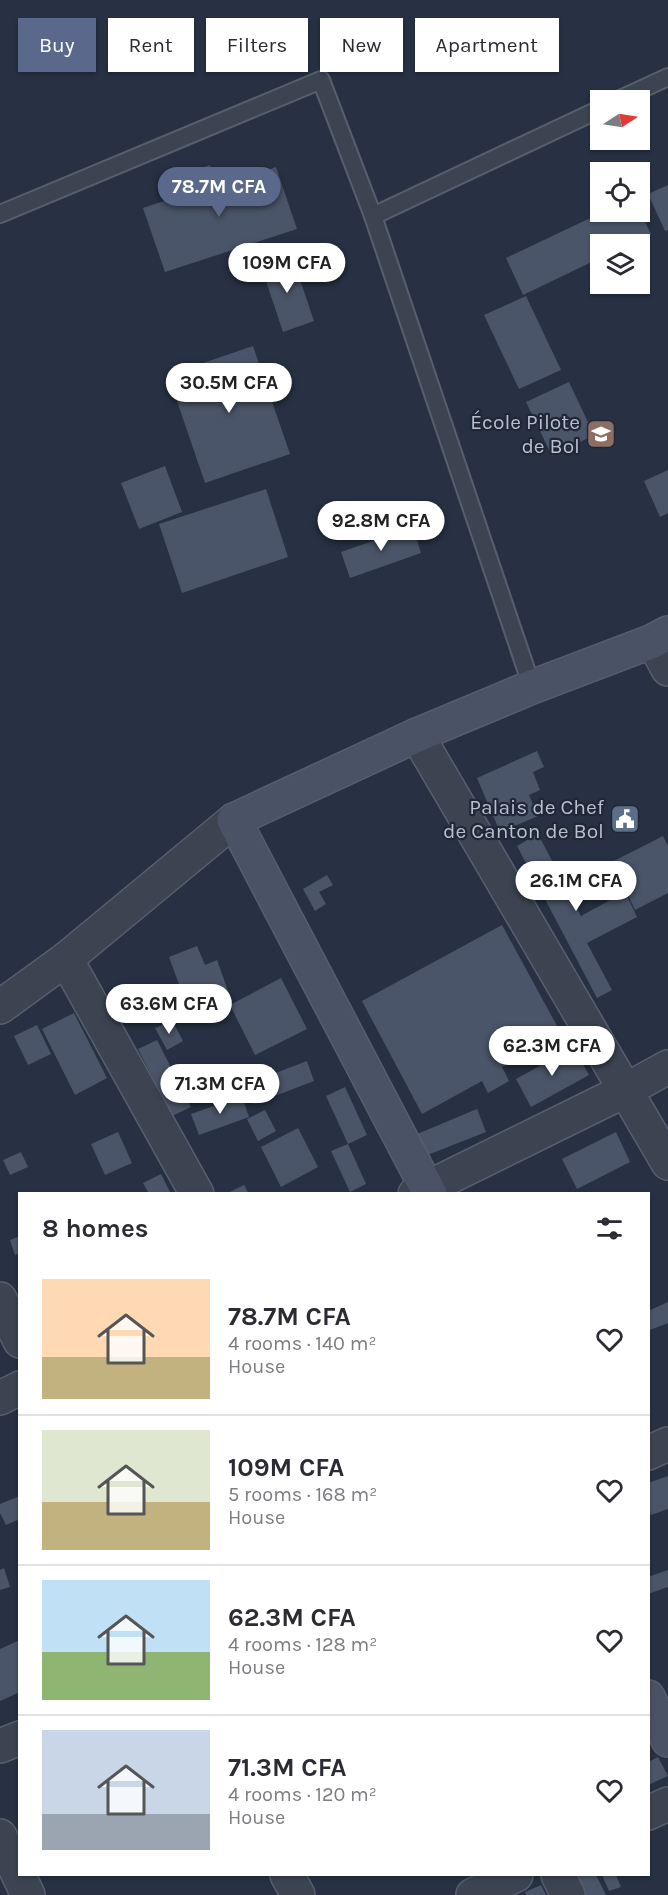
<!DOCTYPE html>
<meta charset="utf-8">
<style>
body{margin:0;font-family:Karla,sans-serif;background:#f7f7f7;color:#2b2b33;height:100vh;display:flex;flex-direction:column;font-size:22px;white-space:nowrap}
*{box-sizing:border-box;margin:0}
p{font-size:20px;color:#7c7c81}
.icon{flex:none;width:33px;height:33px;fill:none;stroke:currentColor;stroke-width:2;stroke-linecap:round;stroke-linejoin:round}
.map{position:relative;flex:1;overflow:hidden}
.panel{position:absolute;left:18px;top:1192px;width:632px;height:684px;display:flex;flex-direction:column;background:#fff;border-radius:0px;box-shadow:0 2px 4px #0004}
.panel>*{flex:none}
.top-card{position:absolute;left:18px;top:18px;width:633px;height:54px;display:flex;gap:12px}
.needle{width:39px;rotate:78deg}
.tools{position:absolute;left:590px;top:90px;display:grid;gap:12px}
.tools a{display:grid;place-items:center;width:60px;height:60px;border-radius:0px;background:#fff;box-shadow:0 2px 4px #0004;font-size:30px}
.price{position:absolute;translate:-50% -51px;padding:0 14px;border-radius:21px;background:#fff;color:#222;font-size:20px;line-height:39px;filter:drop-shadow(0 2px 3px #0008)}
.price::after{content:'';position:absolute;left:50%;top:36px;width:18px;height:14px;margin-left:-9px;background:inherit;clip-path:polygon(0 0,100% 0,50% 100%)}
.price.on{background:#5a688b;color:#fff}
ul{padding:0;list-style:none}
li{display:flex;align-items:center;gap:18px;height:150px;padding:0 24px}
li+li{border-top:2px solid #e1e1e2}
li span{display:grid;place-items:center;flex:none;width:168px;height:120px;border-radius:0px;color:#555}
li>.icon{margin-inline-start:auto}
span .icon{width:72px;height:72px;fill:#fffc;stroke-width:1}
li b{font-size:26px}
h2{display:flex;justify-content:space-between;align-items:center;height:72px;padding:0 24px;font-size:26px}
.chip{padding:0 21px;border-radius:0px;background:#fff;box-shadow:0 2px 4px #0004;font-size:21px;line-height:54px}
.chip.on{background:#5a688b;color:#fff}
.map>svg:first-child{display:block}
.building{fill:#4b5569}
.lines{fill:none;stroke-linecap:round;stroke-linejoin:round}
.lane-casing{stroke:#575f6d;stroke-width:20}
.street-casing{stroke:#575f6d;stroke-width:36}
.secondary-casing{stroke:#575f6d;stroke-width:36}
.lane{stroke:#3c4452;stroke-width:16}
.street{stroke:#3c4452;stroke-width:33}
.secondary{stroke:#4a5265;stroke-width:33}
.labels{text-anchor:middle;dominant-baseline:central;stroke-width:4.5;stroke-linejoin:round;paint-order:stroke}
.poi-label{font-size:21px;fill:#b9bfcc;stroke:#202838;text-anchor:end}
</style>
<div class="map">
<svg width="668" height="1895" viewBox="0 0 668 1895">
<rect width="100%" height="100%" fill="#273143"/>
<!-- building -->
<g class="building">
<path d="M 210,165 L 217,187 L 276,167 L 297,229 L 165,272 L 143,208 L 200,189 L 194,171 Z"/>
<path d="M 668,185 L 668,230 L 665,231 L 648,194 Z"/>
<path d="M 603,212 L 640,212 L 651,234 L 629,244 L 600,244 L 600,258 L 523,295 L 506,258 Z"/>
<path d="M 292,256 L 314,321 L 283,332 L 261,266 Z"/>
<path d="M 526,296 L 561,370 L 519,389 L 484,315 Z"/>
<path d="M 253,346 L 290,454 L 205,483 L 168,375 Z"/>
<path d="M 569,382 L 594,435 L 552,456 L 526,402 Z"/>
<path d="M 165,466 L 182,512 L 139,529 L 121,483 Z"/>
<path d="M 668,470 L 668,513 L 660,517 L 644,481 Z"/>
<path d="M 266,489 L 288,557 L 182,593 L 159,524 Z"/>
<path d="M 413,527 L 421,553 L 350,578 L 341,552 Z"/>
<path d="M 537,751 L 544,767 L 533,772 L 540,790 L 529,795 L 538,816 L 500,832 L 477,778 Z"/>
<path d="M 538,834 L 581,916 L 625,892 L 637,917 L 587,943 L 612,990 L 597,998 L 517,846 Z"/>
<path d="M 663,836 L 668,846 L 668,893 L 635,910 L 612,862 Z"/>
<path d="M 327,875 L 333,885 L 319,892 L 326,904 L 315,911 L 303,889 Z"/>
<path d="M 502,925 L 562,1035 L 502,1067 L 509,1081 L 488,1093 L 482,1081 L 422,1114 L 362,1001 Z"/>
<path d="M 197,946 L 205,965 L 217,960 L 232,1002 L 191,1017 L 169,957 Z"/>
<path d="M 281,978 L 307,1029 L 255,1055 L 230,1005 Z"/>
<path d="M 74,1013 L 107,1078 L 75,1095 L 42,1029 Z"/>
<path d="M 172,1020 L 183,1041 L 167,1050 L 155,1028 Z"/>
<path d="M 37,1025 L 51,1054 L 28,1065 L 14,1036 Z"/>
<path d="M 157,1040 L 191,1107 L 172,1116 L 138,1049 Z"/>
<path d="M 574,1047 L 589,1075 L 531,1107 L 516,1079 Z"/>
<path d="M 307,1061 L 314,1081 L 254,1104 L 247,1084 Z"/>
<path d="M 345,1087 L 367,1135 L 348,1144 L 326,1096 Z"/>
<path d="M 242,1096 L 249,1117 L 199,1135 L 191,1114 Z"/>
<path d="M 477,1109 L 486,1132 L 425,1156 L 417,1134 Z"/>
<path d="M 265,1110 L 276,1131 L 258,1141 L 247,1119 Z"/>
<path d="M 298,1128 L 318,1167 L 281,1187 L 261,1147 Z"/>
<path d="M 118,1132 L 132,1163 L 105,1175 L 91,1144 Z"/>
<path d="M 616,1132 L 630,1162 L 577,1189 L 562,1159 Z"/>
<path d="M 348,1144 L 366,1184 L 350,1192 L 331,1151 Z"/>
<path d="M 21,1152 L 28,1167 L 10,1175 L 3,1160 Z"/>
<path d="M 161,1174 L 171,1194 L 149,1194 L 143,1183 Z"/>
<path d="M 244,1185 L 249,1194 L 226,1194 Z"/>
<path d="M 20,1236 L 20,1253 L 15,1255 L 10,1240 Z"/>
<path d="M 668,1302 L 668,1323 L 650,1330 L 648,1311 Z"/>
<path d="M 668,1476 L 668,1509 L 651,1515 L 648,1507 L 648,1483 Z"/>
<path d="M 20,1496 L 20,1519 L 6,1525 L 0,1513 L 0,1504 Z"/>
<path d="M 4,1568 L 10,1587 L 0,1590 L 0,1570 Z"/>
<path d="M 668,1570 L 668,1587 L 648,1594 L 648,1577 Z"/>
<path d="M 20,1640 L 20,1692 L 0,1701 L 0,1649 Z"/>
<path d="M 658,1757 L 668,1776 L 648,1785 L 648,1762 Z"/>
<path d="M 575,1875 L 596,1875 L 606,1895 L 582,1895 Z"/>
<path d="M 602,1875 L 616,1875 L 621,1887 L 609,1891 Z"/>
<path d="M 541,1885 L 546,1895 L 526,1895 L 525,1892 Z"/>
</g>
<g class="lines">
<!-- lane casing -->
<g class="lane-casing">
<g id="lane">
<path d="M 618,100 L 668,77"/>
<path d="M 0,214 L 321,80 L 373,216 L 532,687"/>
<path d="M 373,216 L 600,109"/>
</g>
</g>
<!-- street casing -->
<g class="street-casing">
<g id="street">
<path d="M 653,641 L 668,669"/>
<path d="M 417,735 L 668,1163"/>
<path d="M 66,959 L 197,1194"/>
<path d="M 0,1007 L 66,959 L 234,820"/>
<path d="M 415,1194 L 626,1090 L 668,1067"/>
<path d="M 0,1299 L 20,1341"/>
<path d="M 0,1398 L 20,1388"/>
<path d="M 648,1453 L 668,1444"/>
<path d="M 0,1746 L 20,1738"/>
<path d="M 648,1813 L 668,1804"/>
<path d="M 0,1836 L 28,1895"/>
<path d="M 287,1875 L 298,1895"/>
<path d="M 558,1875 L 568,1895"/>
<path d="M 473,1895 L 516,1875"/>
</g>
</g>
<!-- secondary casing -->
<g class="secondary-casing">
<g id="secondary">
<path d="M 430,1194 L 234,820 L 417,735 L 532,687 L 653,641 L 668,633"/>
<path d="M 648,1697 L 668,1740"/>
</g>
</g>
<!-- lane -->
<use href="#lane" class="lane"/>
<!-- street -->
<use href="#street" class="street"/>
<!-- secondary -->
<use href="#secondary" class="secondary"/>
</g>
<!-- icons -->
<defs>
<g id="school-square" transform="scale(1.5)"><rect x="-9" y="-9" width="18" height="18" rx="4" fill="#8d6e63" stroke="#202838"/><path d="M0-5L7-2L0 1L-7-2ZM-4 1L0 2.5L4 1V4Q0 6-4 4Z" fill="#fff"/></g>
<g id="civic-square" transform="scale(1.5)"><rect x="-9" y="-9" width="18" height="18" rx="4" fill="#5c6f8a" stroke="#202838"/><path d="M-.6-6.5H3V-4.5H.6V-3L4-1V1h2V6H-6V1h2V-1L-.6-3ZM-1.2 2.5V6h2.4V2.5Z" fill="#fff"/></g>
</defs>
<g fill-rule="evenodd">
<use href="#school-square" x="601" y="434"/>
<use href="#civic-square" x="625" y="819"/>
</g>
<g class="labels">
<!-- poi labels -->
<g class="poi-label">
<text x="580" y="422">École Pilote<tspan x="580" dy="24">de Bol</tspan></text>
<text x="604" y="807">Palais de Chef<tspan x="604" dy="24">de Canton de Bol</tspan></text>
</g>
</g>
</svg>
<div class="tools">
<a><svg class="needle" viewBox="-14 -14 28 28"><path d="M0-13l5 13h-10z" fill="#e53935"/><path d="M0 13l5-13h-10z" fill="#7c7c81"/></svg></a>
<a><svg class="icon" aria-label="locate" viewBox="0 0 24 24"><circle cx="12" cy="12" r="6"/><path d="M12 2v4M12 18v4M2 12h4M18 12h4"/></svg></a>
<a><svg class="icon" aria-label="layers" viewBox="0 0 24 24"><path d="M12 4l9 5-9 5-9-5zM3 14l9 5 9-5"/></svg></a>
</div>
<b class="price on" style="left:219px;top:218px">78.7M CFA</b>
<b class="price" style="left:287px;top:294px">109M CFA</b>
<b class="price" style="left:229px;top:414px">30.5M CFA</b>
<b class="price" style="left:381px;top:552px">92.8M CFA</b>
<b class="price" style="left:576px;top:912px">26.1M CFA</b>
<b class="price" style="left:169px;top:1035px">63.6M CFA</b>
<b class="price" style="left:552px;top:1077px">62.3M CFA</b>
<b class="price" style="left:220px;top:1115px">71.3M CFA</b>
<div class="top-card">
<a class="chip on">Buy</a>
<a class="chip">Rent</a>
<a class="chip">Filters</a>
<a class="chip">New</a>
<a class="chip">Apartment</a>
</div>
<section class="panel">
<h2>8 homes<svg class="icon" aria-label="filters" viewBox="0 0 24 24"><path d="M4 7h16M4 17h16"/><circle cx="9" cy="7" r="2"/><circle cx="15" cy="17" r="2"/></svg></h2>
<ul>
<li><span style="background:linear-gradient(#ffd9b3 65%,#c2b280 0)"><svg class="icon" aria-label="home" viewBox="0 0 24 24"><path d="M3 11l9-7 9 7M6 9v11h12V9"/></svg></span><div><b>78.7M CFA</b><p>4 rooms · 140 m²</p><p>House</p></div><svg class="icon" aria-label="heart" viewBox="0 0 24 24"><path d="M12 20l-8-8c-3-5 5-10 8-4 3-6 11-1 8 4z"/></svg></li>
<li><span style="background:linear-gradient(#dfe7d0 60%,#c2b280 0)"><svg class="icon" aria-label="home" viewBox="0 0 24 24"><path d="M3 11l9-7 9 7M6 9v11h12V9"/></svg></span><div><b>109M CFA</b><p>5 rooms · 168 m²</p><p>House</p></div><svg class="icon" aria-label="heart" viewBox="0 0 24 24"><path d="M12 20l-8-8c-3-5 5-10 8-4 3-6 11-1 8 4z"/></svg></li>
<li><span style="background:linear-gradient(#bfe0f5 60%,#8fb573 0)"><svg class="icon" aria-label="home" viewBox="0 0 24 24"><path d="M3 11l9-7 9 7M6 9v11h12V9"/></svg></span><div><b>62.3M CFA</b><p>4 rooms · 128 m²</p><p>House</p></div><svg class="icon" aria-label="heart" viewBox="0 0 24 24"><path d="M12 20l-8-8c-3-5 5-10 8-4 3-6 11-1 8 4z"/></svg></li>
<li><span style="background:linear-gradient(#c9d6e8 70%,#9aa5b1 0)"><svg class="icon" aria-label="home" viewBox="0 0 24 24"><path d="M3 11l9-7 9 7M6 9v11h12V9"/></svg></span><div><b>71.3M CFA</b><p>4 rooms · 120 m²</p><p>House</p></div><svg class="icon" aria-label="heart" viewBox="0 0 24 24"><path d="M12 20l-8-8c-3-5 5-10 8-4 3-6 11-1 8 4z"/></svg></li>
</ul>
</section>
</div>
